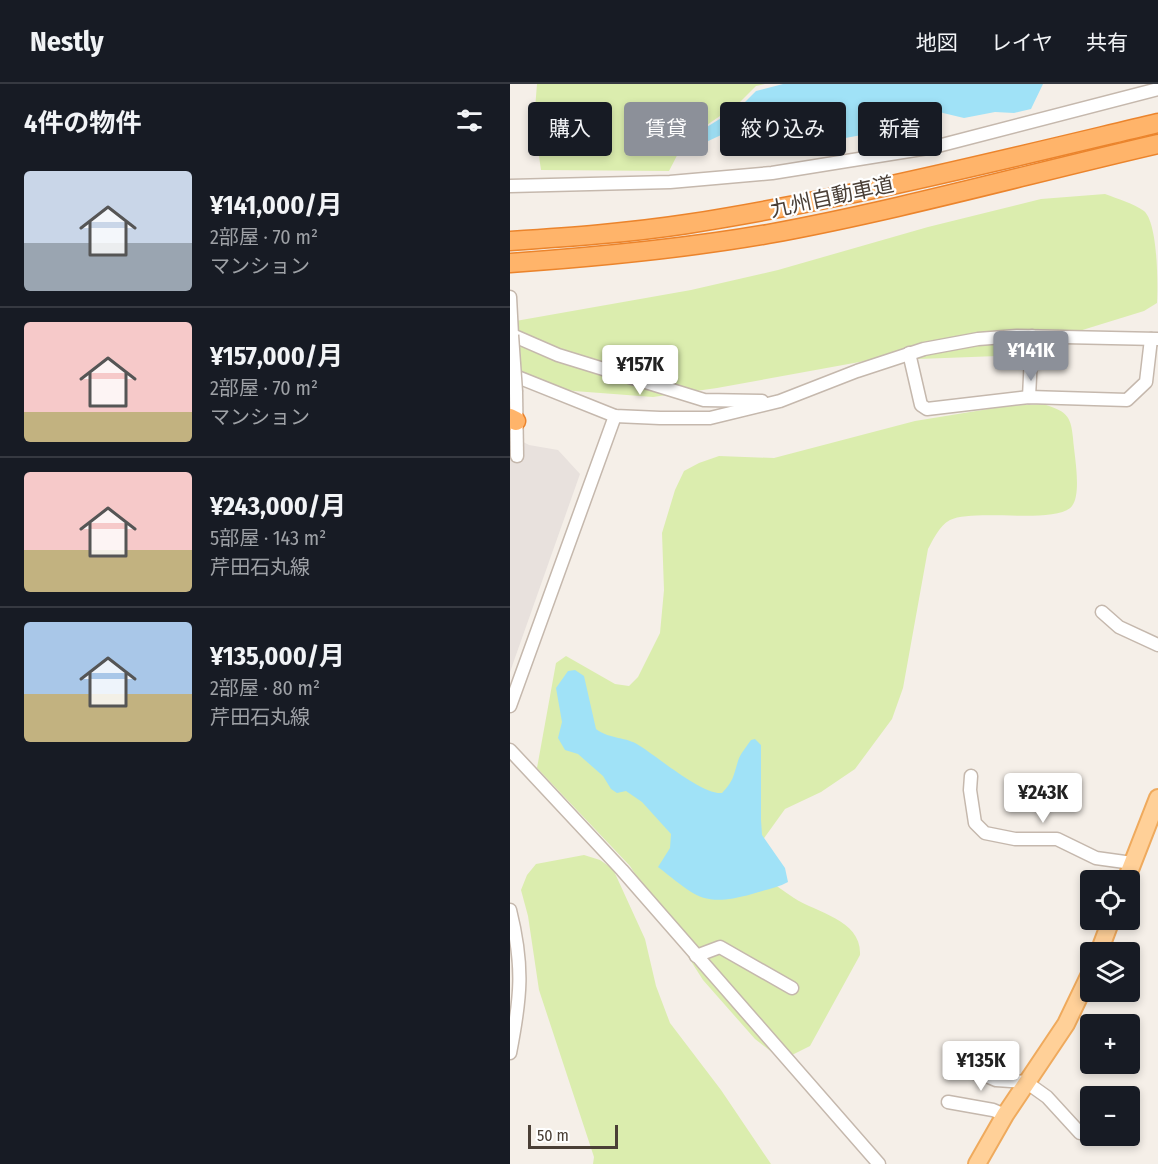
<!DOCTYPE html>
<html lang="ja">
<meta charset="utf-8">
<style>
body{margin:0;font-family:"Fira Sans Condensed","Noto Sans JP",sans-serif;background:#20242c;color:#f1f3f6;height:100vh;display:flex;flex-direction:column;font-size:22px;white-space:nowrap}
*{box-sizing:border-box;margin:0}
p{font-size:20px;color:#9ea1a6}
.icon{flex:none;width:33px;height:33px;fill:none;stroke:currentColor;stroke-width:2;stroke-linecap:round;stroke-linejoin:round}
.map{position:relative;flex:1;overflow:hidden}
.details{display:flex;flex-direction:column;background:#171b24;width:510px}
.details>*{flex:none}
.top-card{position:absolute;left:18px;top:18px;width:540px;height:54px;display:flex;gap:12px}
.tools{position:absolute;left:570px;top:786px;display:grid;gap:12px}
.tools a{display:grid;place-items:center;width:60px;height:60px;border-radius:6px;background:#171b24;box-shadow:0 3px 9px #0003;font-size:30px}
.scale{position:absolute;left:18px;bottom:15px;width:90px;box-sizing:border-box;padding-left:6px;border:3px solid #4a3f36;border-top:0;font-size:16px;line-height:21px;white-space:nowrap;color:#4a3f36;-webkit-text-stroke:4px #fff;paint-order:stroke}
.price{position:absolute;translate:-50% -51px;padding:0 14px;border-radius:6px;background:#fff;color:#222;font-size:20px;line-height:39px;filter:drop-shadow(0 2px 3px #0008)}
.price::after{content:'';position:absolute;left:50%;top:36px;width:18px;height:14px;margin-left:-9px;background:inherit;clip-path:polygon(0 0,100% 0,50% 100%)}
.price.selected{background:#8c9099;color:#fff}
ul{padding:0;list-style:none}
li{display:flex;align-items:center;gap:18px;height:150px;padding:0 24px}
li+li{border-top:2px solid #363941}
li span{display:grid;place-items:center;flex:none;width:168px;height:120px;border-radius:6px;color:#555}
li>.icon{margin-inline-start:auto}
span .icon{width:72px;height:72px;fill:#fffc;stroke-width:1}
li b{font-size:26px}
h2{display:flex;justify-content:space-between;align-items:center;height:72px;padding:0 24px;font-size:26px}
.chip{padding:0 21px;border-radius:6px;background:#171b24;box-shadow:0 3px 9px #0003;font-size:21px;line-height:54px}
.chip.selected{background:#8c9099;color:#fff}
header{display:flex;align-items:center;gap:36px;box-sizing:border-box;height:84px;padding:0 30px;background:#171b24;border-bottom:2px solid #363941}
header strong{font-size:28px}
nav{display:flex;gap:33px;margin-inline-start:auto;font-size:21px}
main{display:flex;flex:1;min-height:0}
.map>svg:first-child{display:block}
.industrial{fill:#e8e1dd}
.green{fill:#dbedae}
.water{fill:#a0e2f7}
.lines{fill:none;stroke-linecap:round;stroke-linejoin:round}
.minor-casing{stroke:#c5b8ad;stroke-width:15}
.major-casing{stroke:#efaa5d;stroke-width:20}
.highway-casing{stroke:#eb842c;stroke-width:21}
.minor{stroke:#fff;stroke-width:12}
.major{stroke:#ffd098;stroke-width:16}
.highway{stroke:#ffb46a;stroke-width:18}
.minor-bridge-casing{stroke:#c5b8ad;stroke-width:15;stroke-linecap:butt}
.minor-bridge{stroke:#fff;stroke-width:12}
.labels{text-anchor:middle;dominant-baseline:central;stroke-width:4.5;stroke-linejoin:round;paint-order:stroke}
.street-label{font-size:21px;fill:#4a3f36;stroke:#fff}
</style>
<header>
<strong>Nestly</strong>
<nav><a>地図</a><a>レイヤ</a><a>共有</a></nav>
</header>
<main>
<section class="details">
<h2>4件の物件<svg class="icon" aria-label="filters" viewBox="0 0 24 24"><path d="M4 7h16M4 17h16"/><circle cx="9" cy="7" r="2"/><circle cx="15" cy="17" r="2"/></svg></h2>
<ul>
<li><span style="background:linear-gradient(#c9d6e8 60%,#9aa5b1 0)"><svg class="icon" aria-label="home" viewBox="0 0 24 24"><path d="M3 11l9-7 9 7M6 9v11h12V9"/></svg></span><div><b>¥141,000/月</b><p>2部屋 · 70 m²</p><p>マンション</p></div></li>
<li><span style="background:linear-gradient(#f6c9c9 75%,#c2b280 0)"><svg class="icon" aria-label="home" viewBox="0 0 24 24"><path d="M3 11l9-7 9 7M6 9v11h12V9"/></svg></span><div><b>¥157,000/月</b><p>2部屋 · 70 m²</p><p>マンション</p></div></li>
<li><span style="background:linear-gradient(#f6c9c9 65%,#c2b280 0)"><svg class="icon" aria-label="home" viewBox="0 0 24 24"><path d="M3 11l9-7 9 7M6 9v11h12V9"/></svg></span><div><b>¥243,000/月</b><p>5部屋 · 143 m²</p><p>芹田石丸線</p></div></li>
<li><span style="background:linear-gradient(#a9c7e8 60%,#c2b280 0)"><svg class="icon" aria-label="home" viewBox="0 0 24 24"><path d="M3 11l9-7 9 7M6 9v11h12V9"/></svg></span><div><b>¥135,000/月</b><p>2部屋 · 80 m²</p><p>芹田石丸線</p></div></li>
</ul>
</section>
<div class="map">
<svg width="648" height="1080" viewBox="0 0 648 1080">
<rect width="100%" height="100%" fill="#f5efe8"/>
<!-- industrial -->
<path class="industrial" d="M 0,351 L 19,361 L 48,366 L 70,390 L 0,588 Z"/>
<!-- green -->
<g class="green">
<path d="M 27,0 L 255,0 L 246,2 L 229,19 L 175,56 L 159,87 L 31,86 L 24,37 Z"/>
<path d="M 595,110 C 608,115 623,119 634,127 C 648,139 648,201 647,219 L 634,227 L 488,272 L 355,277 L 207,304 L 143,313 L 64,307 L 0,295 L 0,238 L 181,206 L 268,186 L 418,143 L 531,115 Z"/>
<path d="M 533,320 C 555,327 561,330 563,354 C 564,370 572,409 562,422 C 547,441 465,424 440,436 C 429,442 423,456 418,465 L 393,604 L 382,635 L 345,685 L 311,708 L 275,725 L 247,764 L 253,792 C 263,799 273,807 284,814 C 307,829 352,836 350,871 L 300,962 L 276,974 L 267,972 L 245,955 L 193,896 L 120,782 L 27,684 L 46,579 L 56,572 L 105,600 L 119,602 L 128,593 L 150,549 L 154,506 L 152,449 L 165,406 L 174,387 L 189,379 L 209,372 L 264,374 L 405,337 L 497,322 Z"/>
<path d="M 74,771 L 90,776 L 103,785 L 135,855 L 146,902 L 160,939 L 211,1006 L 261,1080 L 83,1080 L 84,1073 L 29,906 L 18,832 L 11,806 L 17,791 L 26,780 Z"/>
</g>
<!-- water -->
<g class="water">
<path d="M 273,0 L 533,0 L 521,25 L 504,29 L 485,28 L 454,34 L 433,29 L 412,18 L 396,31 L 357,50 L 260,68 L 252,32 L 181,65 L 177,61 L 192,46 L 232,21 L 246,7 Z"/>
<path d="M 65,586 L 74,592 L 86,645 C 101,656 116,652 130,662 C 148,673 192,711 212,709 C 224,696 223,693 228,677 C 230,670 237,662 241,656 L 245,655 L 251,661 L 251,736 L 252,751 L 275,784 L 278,798 C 267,804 254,806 242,810 C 192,824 186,812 148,783 L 160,764 L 161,750 L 132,718 L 116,707 L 107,709 L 101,705 L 93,692 L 68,670 L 55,666 L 48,654 L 52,638 L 46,604 L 58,587 Z"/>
</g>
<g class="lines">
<!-- minor casing -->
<g class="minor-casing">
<g id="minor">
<path d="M 0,102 L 160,98 L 262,89 L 424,63 L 648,5"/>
<path d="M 0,213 L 2,251 L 48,271 L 194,316 L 252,317"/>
<path d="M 399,269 L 411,321 L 417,325 L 519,313 L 617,316 L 636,298 L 641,255"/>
<path d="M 0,290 L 105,332 L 150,334 L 200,334 L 270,317 L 347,287 L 414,265 L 468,255 L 507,252 L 648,255"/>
<path d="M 6,308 L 7,372"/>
<path d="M 519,313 L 522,252"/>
<path d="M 592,528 L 609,543 L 648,561"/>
<path d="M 0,622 L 105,332"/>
<path d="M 0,666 L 112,786 L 369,1080"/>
<path d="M 461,692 L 460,706 L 465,739 L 475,749 L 505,755 L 547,755 L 586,774 L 622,779"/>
<path d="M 0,826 C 14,882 11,913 0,969"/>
<path d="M 186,872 L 210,863 L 282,904"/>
<path d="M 447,986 L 472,990 L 486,996 L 516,998 L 537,1013 L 570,1049"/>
<path d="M 438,1018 L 483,1026 L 495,1031"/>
</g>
</g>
<!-- major casing -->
<g class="major-casing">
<g id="major">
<path d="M 616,796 L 648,714"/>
<path d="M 589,868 L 601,836"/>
<path d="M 467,1080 L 495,1031 L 556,940 L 580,890"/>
</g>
</g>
<!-- highway casing -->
<g class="highway-casing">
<g id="highway">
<path d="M 0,157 C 59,153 118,149 177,140 C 336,115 492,76 648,39"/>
<path d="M 0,179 C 86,173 172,165 258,150 C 389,126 518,90 648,60"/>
<path d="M 0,334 L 6,337"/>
</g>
</g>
<!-- minor -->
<use href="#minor" class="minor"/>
<!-- major -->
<use href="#major" class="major"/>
<!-- highway -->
<use href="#highway" class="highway"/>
<!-- minor-bridge casing -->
<g class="minor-bridge-casing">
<path id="minor-bridge" d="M 2,251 L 6,308"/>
</g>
<!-- minor-bridge -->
<use href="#minor-bridge" class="minor-bridge"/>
</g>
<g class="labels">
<!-- street labels -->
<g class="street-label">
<text transform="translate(322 113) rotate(-12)">九州自動車道</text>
</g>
</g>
</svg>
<div class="tools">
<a><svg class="icon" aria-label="locate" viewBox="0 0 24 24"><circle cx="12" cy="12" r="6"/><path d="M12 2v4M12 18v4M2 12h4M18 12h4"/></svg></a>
<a><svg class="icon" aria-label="layers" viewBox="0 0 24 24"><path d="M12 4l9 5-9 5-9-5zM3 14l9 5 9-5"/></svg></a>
<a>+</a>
<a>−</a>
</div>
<div class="scale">50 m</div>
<b class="price selected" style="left:521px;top:298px">¥141K</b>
<b class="price" style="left:130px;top:312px">¥157K</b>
<b class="price" style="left:533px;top:740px">¥243K</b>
<b class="price" style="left:471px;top:1008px">¥135K</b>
<div class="top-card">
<a class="chip">購入</a>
<a class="chip selected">賃貸</a>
<a class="chip">絞り込み</a>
<a class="chip">新着</a>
</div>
</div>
</main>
